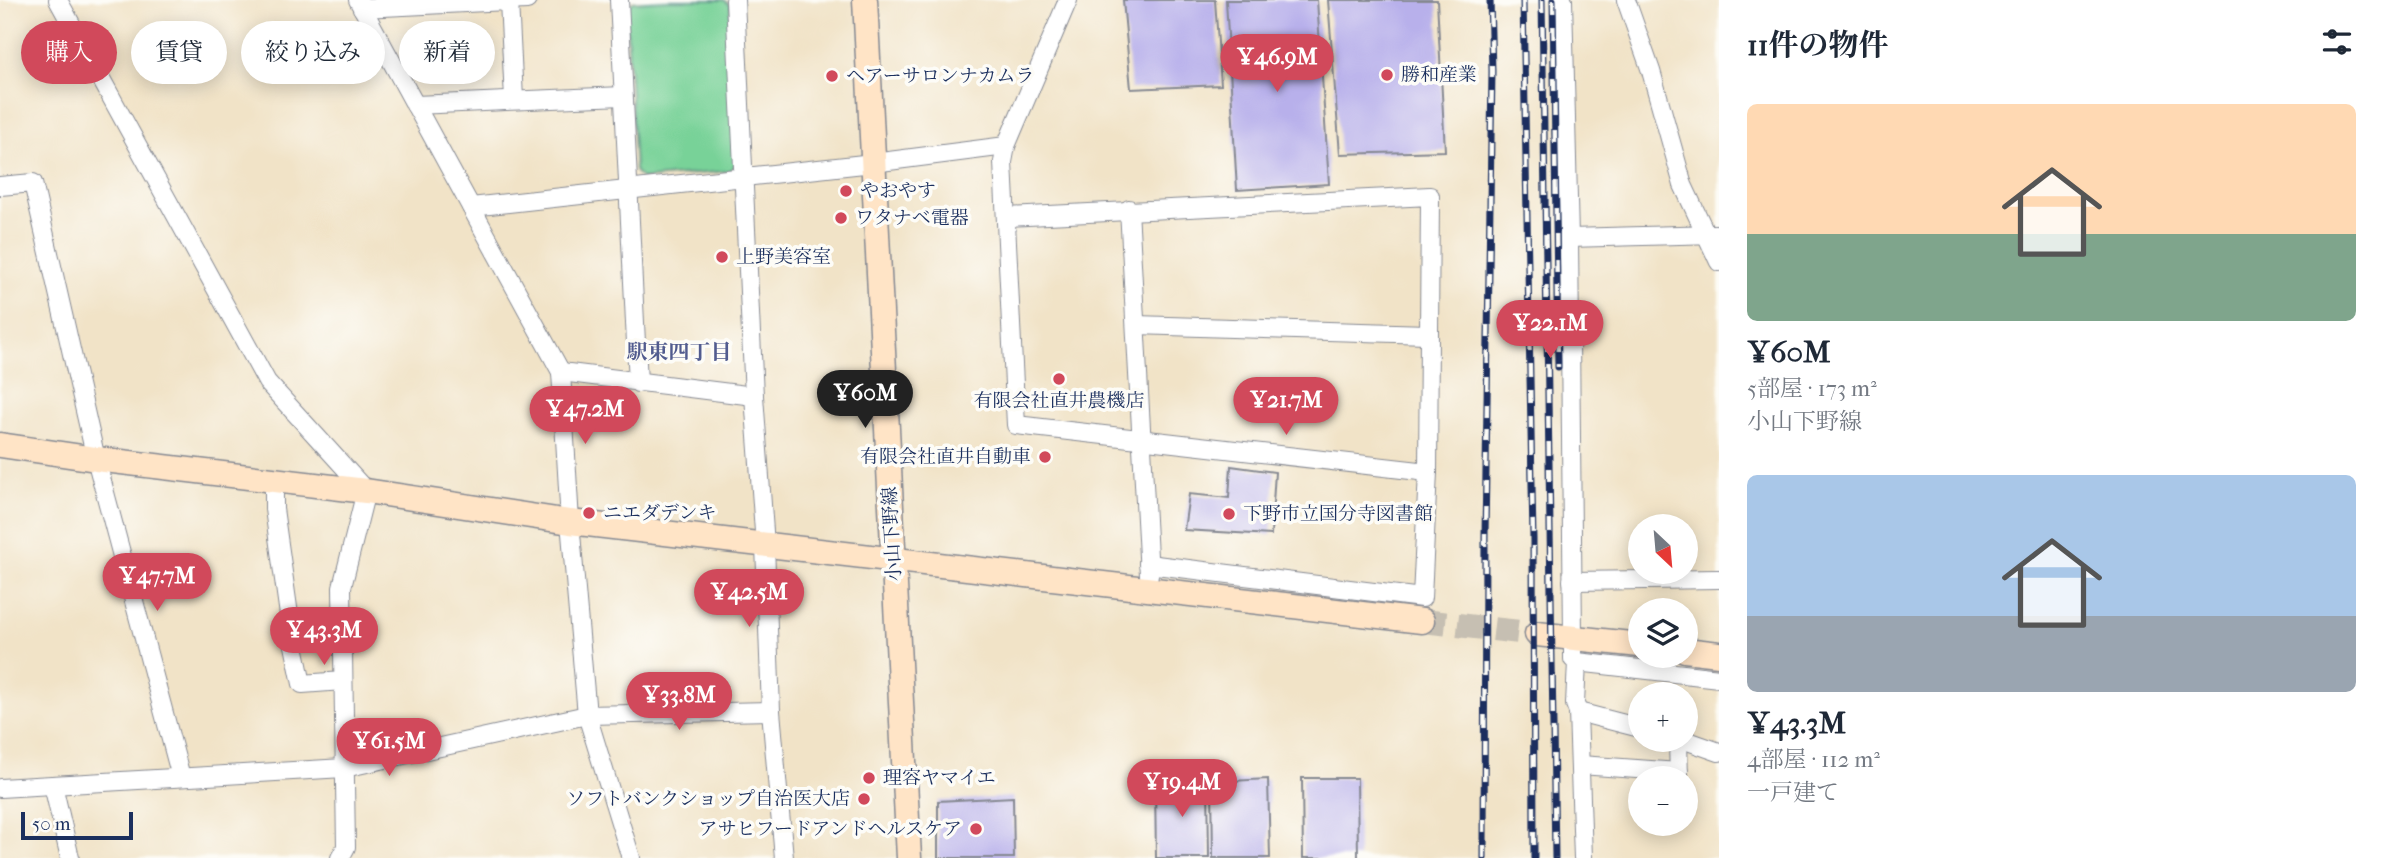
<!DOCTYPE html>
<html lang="ja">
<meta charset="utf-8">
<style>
body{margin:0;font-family:"IM FELL French Canon","Noto Serif JP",serif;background:#f6f6f7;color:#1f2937;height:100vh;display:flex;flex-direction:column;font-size:26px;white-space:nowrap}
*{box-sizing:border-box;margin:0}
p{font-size:23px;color:#747a83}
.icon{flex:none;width:38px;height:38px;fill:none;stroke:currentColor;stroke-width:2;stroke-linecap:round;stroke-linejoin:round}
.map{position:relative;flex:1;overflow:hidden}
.panel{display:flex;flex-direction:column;background:#fff;width:665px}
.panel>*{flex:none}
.top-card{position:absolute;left:21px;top:21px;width:665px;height:63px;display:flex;gap:14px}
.needle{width:46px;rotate:154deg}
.tools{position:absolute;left:1628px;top:514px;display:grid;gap:14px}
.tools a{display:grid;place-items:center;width:70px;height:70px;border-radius:50%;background:#fff;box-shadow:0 4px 18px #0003;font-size:35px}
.scale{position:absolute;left:21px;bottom:18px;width:112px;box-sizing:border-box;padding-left:7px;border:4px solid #1b2f5e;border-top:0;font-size:19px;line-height:24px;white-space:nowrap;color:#1b2f5e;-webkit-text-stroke:5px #fdfcf7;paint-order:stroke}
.price{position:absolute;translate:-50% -60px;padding:0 16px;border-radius:24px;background:#d1495b;color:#fff;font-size:23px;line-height:46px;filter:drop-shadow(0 2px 4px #0008)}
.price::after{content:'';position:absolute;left:50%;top:42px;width:21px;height:16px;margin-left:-10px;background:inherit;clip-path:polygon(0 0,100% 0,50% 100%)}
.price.selected{background:#222;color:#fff}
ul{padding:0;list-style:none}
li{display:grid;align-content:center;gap:14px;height:371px;padding:0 28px}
li span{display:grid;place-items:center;height:217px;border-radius:10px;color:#555}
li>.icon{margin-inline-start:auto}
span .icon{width:126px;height:126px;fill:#fffc;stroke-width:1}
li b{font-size:30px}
h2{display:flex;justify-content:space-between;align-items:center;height:84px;padding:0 28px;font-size:30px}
.pill{padding:0 24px;border-radius:32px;background:#fff;box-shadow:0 4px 18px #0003;font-size:24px;line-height:63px}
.pill.selected{background:#d1495b;color:#fff}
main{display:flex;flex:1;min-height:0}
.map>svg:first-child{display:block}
.green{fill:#78d298;stroke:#4a807b;stroke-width:2}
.building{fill:#b8b0eb}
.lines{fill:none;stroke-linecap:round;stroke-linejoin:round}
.secondary-tunnel{stroke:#c6bfb2;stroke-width:24;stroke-dasharray:24 12;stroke-linecap:butt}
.street-casing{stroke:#868992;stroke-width:20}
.secondary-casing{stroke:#868992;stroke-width:27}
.street{stroke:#fff;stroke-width:18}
.secondary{stroke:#ffe4c6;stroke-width:24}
.rail-casing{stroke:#1b2f5e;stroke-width:7}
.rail{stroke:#fdfcf7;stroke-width:4.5;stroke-dasharray:13;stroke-linecap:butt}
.poi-dot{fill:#d1495b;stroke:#fdfcf7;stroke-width:2.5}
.labels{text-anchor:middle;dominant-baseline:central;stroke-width:7;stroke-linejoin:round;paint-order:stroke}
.poi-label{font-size:19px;fill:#1b2f5e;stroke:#fdfcf7;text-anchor:start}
.street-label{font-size:19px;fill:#1b2f5e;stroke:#fdfcf7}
.neighbourhood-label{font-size:21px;font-weight:bold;fill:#525c8f;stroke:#fdfcf7}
</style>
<main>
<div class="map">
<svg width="1719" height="858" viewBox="0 0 1719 858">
<rect width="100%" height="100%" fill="#fdfcf7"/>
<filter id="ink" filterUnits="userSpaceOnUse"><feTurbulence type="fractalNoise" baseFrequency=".0143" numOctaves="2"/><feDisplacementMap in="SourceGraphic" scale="14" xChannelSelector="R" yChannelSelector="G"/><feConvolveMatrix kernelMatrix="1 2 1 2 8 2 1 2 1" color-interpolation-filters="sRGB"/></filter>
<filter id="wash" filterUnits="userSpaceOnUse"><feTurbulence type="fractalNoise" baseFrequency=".00686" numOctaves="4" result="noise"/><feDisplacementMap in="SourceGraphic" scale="28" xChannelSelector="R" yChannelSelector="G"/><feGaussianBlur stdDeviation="1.57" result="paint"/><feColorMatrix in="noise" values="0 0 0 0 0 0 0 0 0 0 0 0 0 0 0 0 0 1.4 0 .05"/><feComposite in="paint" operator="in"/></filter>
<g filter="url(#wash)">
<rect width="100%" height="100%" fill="#f1e3c7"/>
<!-- green -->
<path class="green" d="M 667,0 L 724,0 L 730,5 L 737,163 L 729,171 L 642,179 L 635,171 L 626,9 L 633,2 Z"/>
<g id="blocks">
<!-- building -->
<g class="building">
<path d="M 1123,0 L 1215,0 L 1221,85 L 1131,89 Z"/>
<path d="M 1226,0 L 1317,0 L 1329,184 L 1237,190 Z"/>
<path d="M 1328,0 L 1437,0 L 1445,151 L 1340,154 Z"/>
<path d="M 1231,466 L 1275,472 L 1271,535 L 1184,530 L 1189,494 L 1229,498 Z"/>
<path d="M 1302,778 L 1357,778 L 1358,858 L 1303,858 Z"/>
<path d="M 1268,779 L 1270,858 L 1213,858 L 1212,782 Z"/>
<path d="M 1208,780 L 1209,858 L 1156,858 L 1155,782 Z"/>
<path d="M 1013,797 L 1014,858 L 938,858 L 938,801 Z"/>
</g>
</g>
</g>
<g filter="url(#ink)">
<use href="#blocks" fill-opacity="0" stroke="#868992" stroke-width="2"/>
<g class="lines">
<!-- secondary-tunnel -->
<path class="secondary-tunnel" d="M 1422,621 L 1537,634"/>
<!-- street casing -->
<g class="street-casing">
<g id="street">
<path d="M 58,0 L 267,382 L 366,491 L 342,587 L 346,847 L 340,858"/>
<path d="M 358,0 L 561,372 L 570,522 L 587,715 L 631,858"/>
<path d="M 619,0 L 638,383"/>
<path d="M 735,0 L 754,396 L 765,545 L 771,711 L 784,858"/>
<path d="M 1068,0 L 1006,146 L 1003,162 L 1016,425 L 1428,472"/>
<path d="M 1563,0 L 1569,238 L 1573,637 L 1573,659 L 1577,662 L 1575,704 L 1578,712"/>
<path d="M 1626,0 L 1651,71 L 1683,185 L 1719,262"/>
<path d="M 509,1 L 514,99"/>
<path d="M 362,8 L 527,0"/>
<path d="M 415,105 L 623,96"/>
<path d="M 0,186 L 33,183 L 96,459 L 181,777"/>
<path d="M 471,207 L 873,163 L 1006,146"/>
<path d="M 1129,209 L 1149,575"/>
<path d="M 1006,217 L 1430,196 L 1428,472 L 1422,598 L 1148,564"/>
<path d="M 1569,238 L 1716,234"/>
<path d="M 1136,325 L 1428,334"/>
<path d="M 561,372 L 754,396"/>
<path d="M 274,480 L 274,509 L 292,636 L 302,684 L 343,681"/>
<path d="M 1572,581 L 1719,579"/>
<path d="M 1577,662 L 1719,678"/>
<path d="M 1678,740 L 1679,779"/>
<path d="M 1685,740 L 1719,752"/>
<path d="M 1580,765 L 1679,772"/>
<path d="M 53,785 L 70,858"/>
<path d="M 0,788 L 344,768 L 587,715 L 771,711"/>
<path d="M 1583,858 L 1578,712 L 1640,728"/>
</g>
</g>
<!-- secondary casing -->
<g class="secondary-casing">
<g id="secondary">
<path d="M 865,0 L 909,858"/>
<path d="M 0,445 L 96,459 L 366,491 L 570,522 L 1422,621"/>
<path d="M 1537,634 L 1640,645"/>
<path d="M 1685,650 L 1719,654"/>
</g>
</g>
<!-- street -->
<use href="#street" class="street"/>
<!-- secondary -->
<use href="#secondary" class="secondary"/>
<!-- rail casing -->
<g class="rail-casing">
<g id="rail">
<path d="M 1523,0 L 1533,539 L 1534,858"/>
<path d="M 1542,0 L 1555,858"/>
<path d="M 1553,0 L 1558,367"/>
<path d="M 1484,858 L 1485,536 L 1492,71 L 1490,0"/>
</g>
</g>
<!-- rail -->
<use href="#rail" class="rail"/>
</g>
</g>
<!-- markers -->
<g class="poi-dot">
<circle cx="1387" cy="75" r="7"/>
<circle cx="832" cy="76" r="7"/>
<circle cx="846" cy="191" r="7"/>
<circle cx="841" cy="218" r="7"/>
<circle cx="722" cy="257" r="7"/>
<circle cx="1059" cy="379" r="7"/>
<circle cx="1045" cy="457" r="7"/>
<circle cx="589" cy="513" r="7"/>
<circle cx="1229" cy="514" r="7"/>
<circle cx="869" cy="778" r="7"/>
<circle cx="864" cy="799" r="7"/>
<circle cx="976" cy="829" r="7"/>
</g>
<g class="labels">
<!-- poi labels -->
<g class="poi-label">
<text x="1401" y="75">勝和産業</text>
<text x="846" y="76">ヘアーサロンナカムラ</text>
<text x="860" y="191">やおやす</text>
<text x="855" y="218">ワタナベ電器</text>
<text x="736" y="257">上野美容室</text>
<text x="1059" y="401" text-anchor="middle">有限会社直井農機店</text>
<text x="1031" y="457" text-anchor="end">有限会社直井自動車</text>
<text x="603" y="513">ニエダデンキ</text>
<text x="1243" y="514">下野市立国分寺図書館</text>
<text x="883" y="778">理容ヤマイエ</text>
<text x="850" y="799" text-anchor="end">ソフトバンクショップ自治医大店</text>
<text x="962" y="829" text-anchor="end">アサヒフードアンドヘルスケア</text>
</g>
<!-- street labels -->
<g class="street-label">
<text transform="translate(892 534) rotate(-93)">小山下野線</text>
</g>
<!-- neighbourhood labels -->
<g class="neighbourhood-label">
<text x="679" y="352">駅東四丁目</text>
</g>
</g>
</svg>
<div class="tools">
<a><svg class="needle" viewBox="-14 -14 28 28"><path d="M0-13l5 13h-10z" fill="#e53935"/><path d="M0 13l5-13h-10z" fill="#747a83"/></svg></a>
<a><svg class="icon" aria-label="layers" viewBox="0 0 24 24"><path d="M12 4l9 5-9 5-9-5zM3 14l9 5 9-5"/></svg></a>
<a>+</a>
<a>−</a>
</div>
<div class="scale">50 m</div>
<b class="price" style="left:1277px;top:94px">¥46.9M</b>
<b class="price" style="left:1550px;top:360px">¥22.1M</b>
<b class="price selected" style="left:865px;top:430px">¥60M</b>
<b class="price" style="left:1286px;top:437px">¥21.7M</b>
<b class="price" style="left:585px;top:446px">¥47.2M</b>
<b class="price" style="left:157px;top:613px">¥47.7M</b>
<b class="price" style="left:749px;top:629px">¥42.5M</b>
<b class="price" style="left:324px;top:667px">¥43.3M</b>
<b class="price" style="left:679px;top:732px">¥33.8M</b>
<b class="price" style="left:389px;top:778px">¥61.5M</b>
<b class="price" style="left:1182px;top:819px">¥19.4M</b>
<div class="top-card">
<a class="pill selected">購入</a>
<a class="pill">賃貸</a>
<a class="pill">絞り込み</a>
<a class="pill">新着</a>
</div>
</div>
<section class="panel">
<h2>11件の物件<svg class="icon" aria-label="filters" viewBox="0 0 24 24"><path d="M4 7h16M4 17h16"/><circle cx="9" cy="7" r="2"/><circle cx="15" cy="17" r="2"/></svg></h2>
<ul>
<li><span style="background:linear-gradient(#ffd9b3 60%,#7fa58c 0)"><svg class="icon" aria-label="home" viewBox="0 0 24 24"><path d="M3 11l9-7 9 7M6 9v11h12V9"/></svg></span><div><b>¥60M</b><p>5部屋 · 173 m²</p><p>小山下野線</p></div></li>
<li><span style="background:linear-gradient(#a9c7e8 65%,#9aa5b1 0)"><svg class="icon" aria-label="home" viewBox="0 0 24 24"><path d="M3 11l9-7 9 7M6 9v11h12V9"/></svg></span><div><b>¥43.3M</b><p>4部屋 · 112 m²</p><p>一戸建て</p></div></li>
</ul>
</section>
</main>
